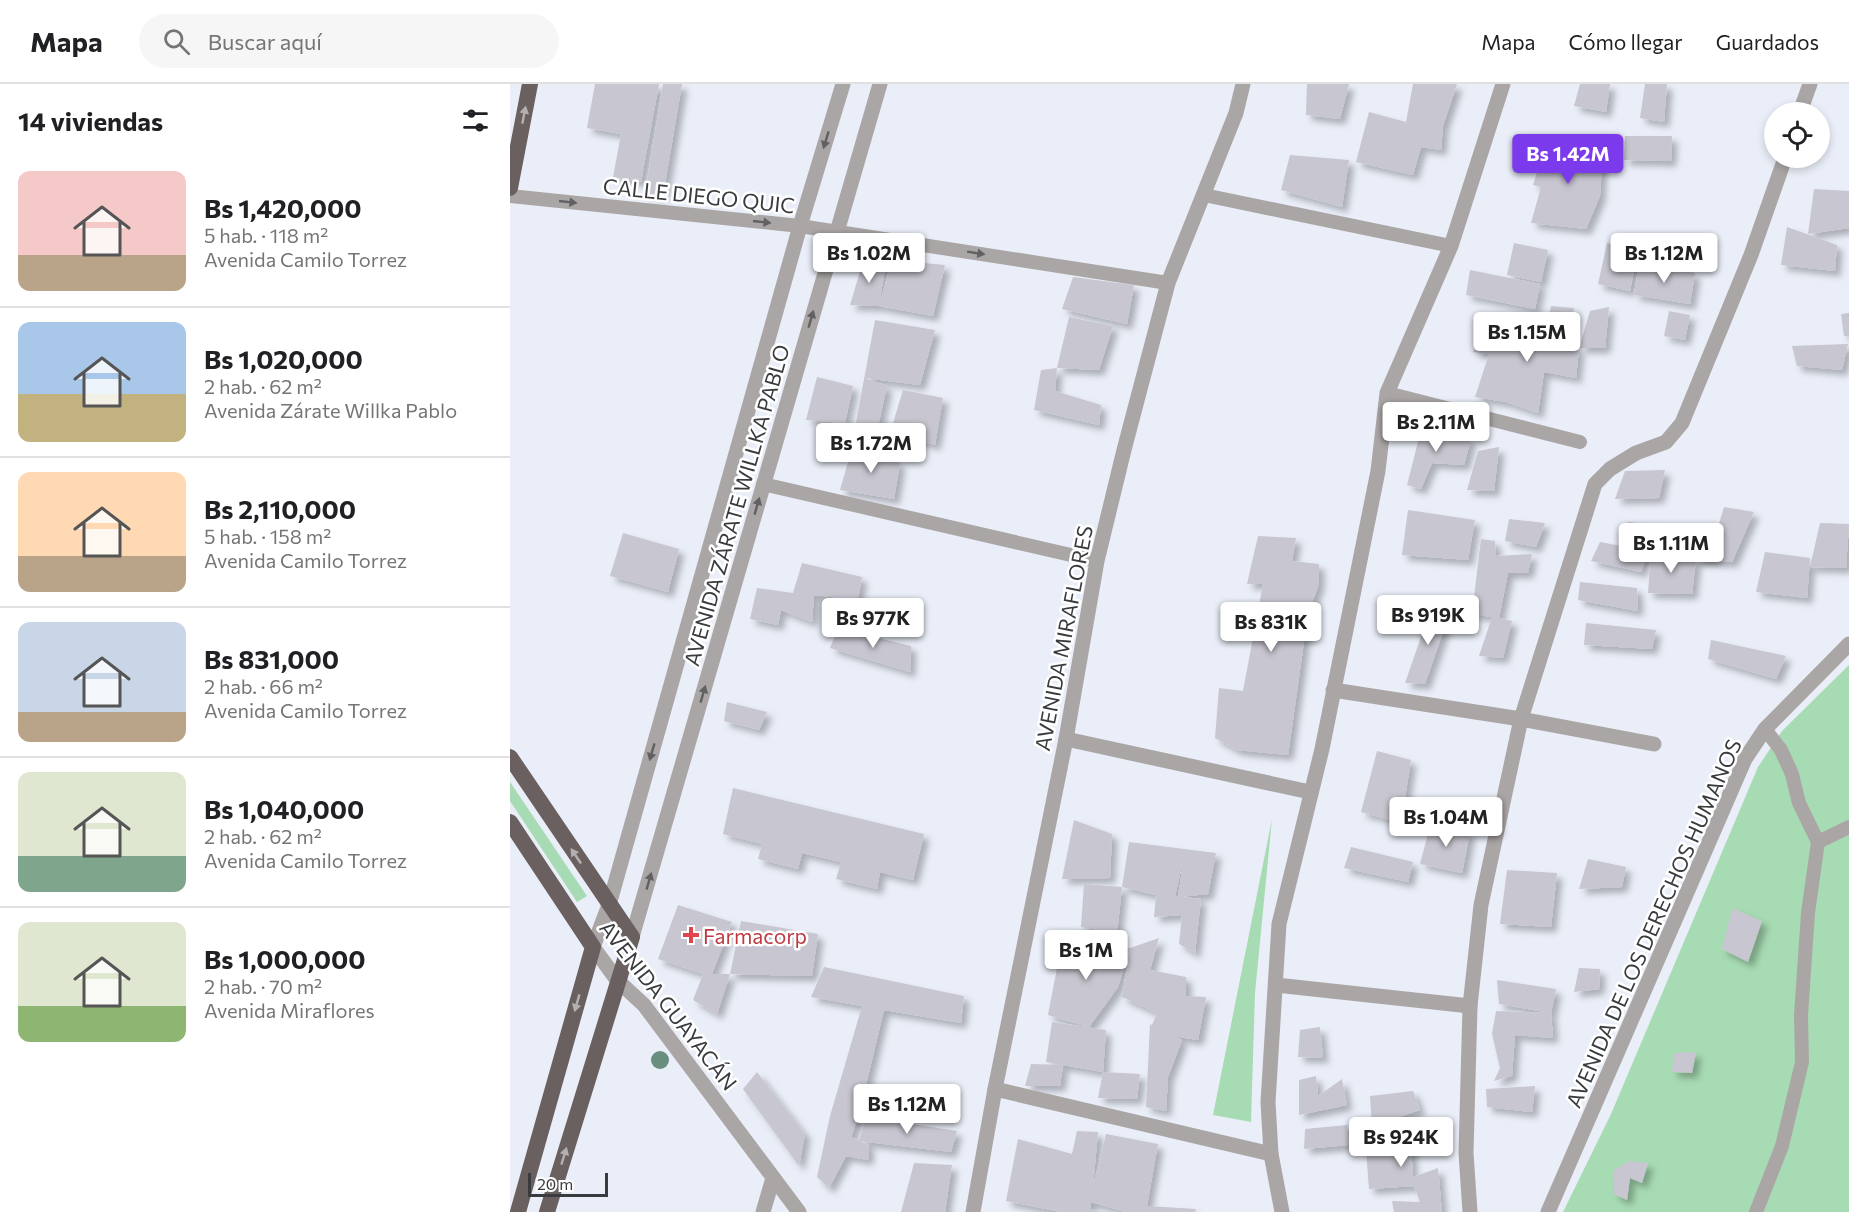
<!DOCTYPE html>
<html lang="es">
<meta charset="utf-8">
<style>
body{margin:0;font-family:Commissioner,sans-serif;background:#f6f6f6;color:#202124;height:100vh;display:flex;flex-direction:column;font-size:22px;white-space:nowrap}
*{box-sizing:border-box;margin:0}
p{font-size:20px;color:#757577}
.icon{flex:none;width:33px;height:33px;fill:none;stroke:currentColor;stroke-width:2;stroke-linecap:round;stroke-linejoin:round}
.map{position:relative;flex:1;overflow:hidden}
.drawer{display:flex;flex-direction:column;background:#fff;width:510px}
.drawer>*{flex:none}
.tools{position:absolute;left:1254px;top:18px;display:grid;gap:12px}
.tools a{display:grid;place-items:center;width:66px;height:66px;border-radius:50%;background:#fff;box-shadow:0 3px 9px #0003;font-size:30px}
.scale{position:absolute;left:18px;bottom:15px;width:80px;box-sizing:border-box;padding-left:6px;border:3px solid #393b3e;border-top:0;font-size:16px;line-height:21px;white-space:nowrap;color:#393b3e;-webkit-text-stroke:4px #fff;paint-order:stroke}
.price{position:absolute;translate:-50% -51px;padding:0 14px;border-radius:6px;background:#fff;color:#222;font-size:20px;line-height:39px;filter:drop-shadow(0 2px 3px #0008)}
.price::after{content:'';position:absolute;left:50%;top:36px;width:18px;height:14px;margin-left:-9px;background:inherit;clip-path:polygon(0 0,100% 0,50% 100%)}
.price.current{background:#7c3aed;color:#fff}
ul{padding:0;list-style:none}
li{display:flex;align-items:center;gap:18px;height:150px;padding:0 18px}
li+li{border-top:2px solid #e0e0e0}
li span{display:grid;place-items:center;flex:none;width:168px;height:120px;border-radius:12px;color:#555}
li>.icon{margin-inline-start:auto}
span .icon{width:72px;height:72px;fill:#fffc;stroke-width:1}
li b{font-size:26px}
h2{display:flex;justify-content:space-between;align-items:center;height:72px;padding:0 18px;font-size:26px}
header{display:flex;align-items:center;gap:36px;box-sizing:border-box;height:84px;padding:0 30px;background:#fff;border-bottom:2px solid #e0e0e0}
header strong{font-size:28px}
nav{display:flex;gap:33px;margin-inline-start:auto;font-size:21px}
.search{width:420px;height:54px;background:#f6f6f6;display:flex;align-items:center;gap:15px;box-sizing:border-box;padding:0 21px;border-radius:33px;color:#757577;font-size:22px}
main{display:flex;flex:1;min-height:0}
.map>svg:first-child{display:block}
.green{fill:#a7dbb3}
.building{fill:#c8c6d0;filter:url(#shadow)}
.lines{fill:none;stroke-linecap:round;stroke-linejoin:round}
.service{stroke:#aba6a6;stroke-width:14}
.minor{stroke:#aba6a6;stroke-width:15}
.tertiary{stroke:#aba6a6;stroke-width:15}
.trunk{stroke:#6a6060;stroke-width:16}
.tree{fill:#698e7e}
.oneway{fill:#b4b0b0}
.oneway2{fill:#616062}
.health-dot{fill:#e0444e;stroke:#fff;stroke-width:2}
.labels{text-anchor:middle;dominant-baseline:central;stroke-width:5;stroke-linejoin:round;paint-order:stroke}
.street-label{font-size:21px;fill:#393b3e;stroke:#fff}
.health-label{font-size:21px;fill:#be3a42;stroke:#fff;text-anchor:start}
</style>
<header>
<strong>Mapa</strong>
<div class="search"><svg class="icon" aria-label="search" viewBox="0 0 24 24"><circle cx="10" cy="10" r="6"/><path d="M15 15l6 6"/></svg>Buscar aquí</div>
<nav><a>Mapa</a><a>Cómo llegar</a><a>Guardados</a></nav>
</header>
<main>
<section class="drawer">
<h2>14 viviendas<svg class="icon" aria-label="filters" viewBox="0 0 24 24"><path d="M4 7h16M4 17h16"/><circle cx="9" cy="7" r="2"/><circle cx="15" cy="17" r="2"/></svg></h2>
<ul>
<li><span style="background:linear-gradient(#f6c9c9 70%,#b9a48a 0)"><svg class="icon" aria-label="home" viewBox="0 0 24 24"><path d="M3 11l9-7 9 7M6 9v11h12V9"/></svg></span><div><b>Bs 1,420,000</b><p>5 hab. · 118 m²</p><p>Avenida Camilo Torrez</p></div></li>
<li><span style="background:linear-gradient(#a9c7e8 60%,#c2b280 0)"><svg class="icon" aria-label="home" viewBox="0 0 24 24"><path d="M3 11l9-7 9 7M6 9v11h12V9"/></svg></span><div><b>Bs 1,020,000</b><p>2 hab. · 62 m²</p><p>Avenida Zárate Willka Pablo</p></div></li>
<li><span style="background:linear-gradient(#ffd9b3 70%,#b9a48a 0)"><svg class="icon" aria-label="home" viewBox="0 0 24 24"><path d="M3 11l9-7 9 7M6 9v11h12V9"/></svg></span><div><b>Bs 2,110,000</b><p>5 hab. · 158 m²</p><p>Avenida Camilo Torrez</p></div></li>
<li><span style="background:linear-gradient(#c9d6e8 75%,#b9a48a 0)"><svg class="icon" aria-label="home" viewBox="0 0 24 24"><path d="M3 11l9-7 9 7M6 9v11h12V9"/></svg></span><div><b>Bs 831,000</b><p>2 hab. · 66 m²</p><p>Avenida Camilo Torrez</p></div></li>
<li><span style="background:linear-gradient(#dfe7d0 70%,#7fa58c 0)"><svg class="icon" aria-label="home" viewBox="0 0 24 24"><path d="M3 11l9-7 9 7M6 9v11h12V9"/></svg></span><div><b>Bs 1,040,000</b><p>2 hab. · 62 m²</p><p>Avenida Camilo Torrez</p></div></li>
<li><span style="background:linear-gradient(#dfe7d0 70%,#8fb573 0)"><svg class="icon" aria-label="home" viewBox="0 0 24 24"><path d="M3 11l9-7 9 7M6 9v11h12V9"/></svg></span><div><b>Bs 1,000,000</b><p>2 hab. · 70 m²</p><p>Avenida Miraflores</p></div></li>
</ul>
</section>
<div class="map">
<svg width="1339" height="1128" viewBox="0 0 1339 1128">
<defs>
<filter id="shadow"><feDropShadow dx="5.5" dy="5.5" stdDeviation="3" flood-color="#0004"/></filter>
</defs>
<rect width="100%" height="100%" fill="#eaeef8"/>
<!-- green -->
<g class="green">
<path d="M 1339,581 L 1339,1128 L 1053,1128 L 1101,1030 L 1248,683 L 1272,647 Z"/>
<path d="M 0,698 L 77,812 L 67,818 L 0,717 Z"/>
<path d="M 762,735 L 745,909 L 741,1038 L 703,1031 Z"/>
</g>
<!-- building -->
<g class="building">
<path d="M 85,0 L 149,0 L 131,98 L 103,93 L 111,50 L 77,44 Z"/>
<path d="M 153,0 L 172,0 L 153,112 L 135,109 Z"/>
<path d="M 797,0 L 839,0 L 830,35 L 796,31 Z"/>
<path d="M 903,0 L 947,0 L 933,42 L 931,66 L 911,63 L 903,91 L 846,78 L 859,28 L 896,38 Z"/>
<path d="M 1070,0 L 1100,0 L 1096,28 L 1064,22 Z"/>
<path d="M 1135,0 L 1157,0 L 1154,38 L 1130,34 Z"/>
<path d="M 1115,52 L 1162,52 L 1161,77 L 1114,76 Z"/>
<path d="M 1037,55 L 1093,66 L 1090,112 L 1076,145 L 1021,139 L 1031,103 L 1023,101 Z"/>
<path d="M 780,71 L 839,76 L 832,123 L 771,106 Z"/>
<path d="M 1304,105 L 1339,107 L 1339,144 L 1298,150 Z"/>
<path d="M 1277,143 L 1327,161 L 1325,187 L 1271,181 Z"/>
<path d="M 1004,159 L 1038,166 L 1031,198 L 997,191 Z"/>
<path d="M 1097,159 L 1128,167 L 1120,207 L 1088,200 Z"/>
<path d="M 354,174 L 376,178 L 369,222 L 340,221 Z"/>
<path d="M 382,176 L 435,181 L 423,232 L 369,222 Z"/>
<path d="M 1129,179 L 1185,189 L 1180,220 L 1124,211 Z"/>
<path d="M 960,186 L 1030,200 L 1025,225 L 956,211 Z"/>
<path d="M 563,193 L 624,201 L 617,240 L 552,225 Z"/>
<path d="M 1041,222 L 1064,224 L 1058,262 L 1069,264 L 1066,294 L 1034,288 L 1028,329 L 996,318 L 965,313 L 979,270 L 963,268 L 974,251 L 1034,258 Z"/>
<path d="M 1099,223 L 1095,264 L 1069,264 L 1080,227 Z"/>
<path d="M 1159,227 L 1180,231 L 1175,256 L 1154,252 Z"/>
<path d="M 1339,229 L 1339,252 L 1334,252 L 1331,230 Z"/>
<path d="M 559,233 L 603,242 L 589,286 L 547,284 Z"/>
<path d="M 365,236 L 425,246 L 410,301 L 355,294 L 377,302 L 365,356 L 344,349 Z"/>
<path d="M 1338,260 L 1332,286 L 1287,282 L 1282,262 Z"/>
<path d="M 547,284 L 545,307 L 591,321 L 589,341 L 524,326 L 531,286 Z"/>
<path d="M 307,293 L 343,302 L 335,339 L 296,336 Z"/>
<path d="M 393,306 L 433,314 L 425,361 L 380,349 Z"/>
<path d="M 912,342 L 961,355 L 954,381 L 922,379 L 911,405 L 897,401 Z"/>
<path d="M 343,361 L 390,379 L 384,415 L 330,406 Z"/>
<path d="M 989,363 L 984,407 L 957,406 L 968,367 Z"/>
<path d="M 1155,386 L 1149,414 L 1105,415 L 1115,387 Z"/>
<path d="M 1214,423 L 1244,428 L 1222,478 L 1186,476 L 1185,452 L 1205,453 Z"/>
<path d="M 898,426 L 965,436 L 958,476 L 892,471 Z"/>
<path d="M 999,435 L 1035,439 L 1026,463 L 995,457 Z"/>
<path d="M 1118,438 L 1148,441 L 1131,488 L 1081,477 L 1090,458 L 1111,462 Z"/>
<path d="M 1310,439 L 1339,440 L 1336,484 L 1300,483 Z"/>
<path d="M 113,449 L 169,465 L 158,508 L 100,492 Z"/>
<path d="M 748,452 L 786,454 L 782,477 L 809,480 L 809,500 L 798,530 L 778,671 L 727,666 L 705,654 L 709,604 L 733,607 L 753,500 L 737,500 Z"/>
<path d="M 971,455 L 985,457 L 986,472 L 1022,470 L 1018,489 L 998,489 L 989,534 L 1002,537 L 993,574 L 969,572 L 982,533 L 962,530 Z"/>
<path d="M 1141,466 L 1186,476 L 1182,510 L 1138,509 Z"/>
<path d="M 1255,468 L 1300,474 L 1297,514 L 1246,508 Z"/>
<path d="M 292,479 L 352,493 L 348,516 L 304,511 L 302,538 L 271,526 L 268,541 L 240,535 L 247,504 L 283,509 Z"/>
<path d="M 1070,498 L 1127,504 L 1128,527 L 1068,516 Z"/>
<path d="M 922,521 L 940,528 L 915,600 L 895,599 Z"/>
<path d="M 1076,539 L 1146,546 L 1142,565 L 1074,561 Z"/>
<path d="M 328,544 L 401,562 L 400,588 L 320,564 Z"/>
<path d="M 1201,556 L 1276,572 L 1266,595 L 1198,575 Z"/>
<path d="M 217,618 L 257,628 L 249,646 L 214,637 Z"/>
<path d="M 867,667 L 901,676 L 891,739 L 851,728 Z"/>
<path d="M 223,704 L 414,750 L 403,796 L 370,788 L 367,805 L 326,795 L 331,778 L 292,769 L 288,785 L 248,775 L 252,760 L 213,750 Z"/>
<path d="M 564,736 L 602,750 L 600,794 L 552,795 Z"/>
<path d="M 921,738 L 960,748 L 952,789 L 910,780 Z"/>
<path d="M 619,758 L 706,769 L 698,810 L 668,813 L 674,773 L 665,812 L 691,815 L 685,869 L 669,860 L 672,831 L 644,833 L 646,811 L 612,803 Z"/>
<path d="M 841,763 L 903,778 L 898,798 L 834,784 Z"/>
<path d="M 1078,775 L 1116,783 L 1112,803 L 1069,805 Z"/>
<path d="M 997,786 L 1047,789 L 1041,843 L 990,840 Z"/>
<path d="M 574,800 L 612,803 L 607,849 L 571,843 Z"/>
<path d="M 168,821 L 222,838 L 202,890 L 220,890 L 231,837 L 308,850 L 302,892 L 220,890 L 207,930 L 183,916 L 193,890 L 148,875 Z"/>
<path d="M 1222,824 L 1252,837 L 1238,878 L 1212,865 Z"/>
<path d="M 649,854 L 640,886 L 676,893 L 676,912 L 696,913 L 688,956 L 663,952 L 672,956 L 658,993 L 656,1027 L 636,1023 L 640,940 L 642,941 L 647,929 L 612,913 L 620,864 Z"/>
<path d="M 552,858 L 620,864 L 608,903 L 579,943 L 538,931 Z"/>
<path d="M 314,883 L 454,912 L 451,939 L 374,926 L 348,1034 L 341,1053 L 359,1061 L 358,1076 L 336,1072 L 319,1104 L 307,1093 L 320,1032 L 352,922 L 301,913 Z"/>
<path d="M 1069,884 L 1090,885 L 1089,905 L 1064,908 Z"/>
<path d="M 987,896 L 1046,905 L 1041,929 L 989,920 Z"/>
<path d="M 986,927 L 1041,929 L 1043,954 L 1005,951 L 1002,992 L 984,997 L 990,984 L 982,950 Z"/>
<path d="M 542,938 L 596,946 L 593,988 L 630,990 L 627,1015 L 588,1014 L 593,988 L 553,981 L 550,1002 L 515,1002 L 521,980 L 553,981 L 536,978 Z"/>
<path d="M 810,943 L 813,974 L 788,973 L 790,946 Z"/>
<path d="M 1186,968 L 1182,989 L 1162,988 L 1164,969 Z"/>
<path d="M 247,988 L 295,1050 L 289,1082 L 233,1005 Z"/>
<path d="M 806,992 L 808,1012 L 832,995 L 837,1021 L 789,1031 L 789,996 Z"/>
<path d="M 1025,1002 L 1022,1028 L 977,1023 L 976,1005 Z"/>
<path d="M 903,1007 L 910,1026 L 862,1042 L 860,1012 Z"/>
<path d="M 356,1033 L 447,1047 L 441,1068 L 349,1057 Z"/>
<path d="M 907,1036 L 901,1061 L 903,1093 L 928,1084 L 932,1128 L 884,1128 L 882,1117 L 910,1118 L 904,1102 L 859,1105 L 856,1066 L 862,1065 L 862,1042 Z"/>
<path d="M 837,1041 L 839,1061 L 794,1065 L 795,1045 Z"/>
<path d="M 567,1047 L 588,1048 L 583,1102 L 596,1050 L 648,1060 L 637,1122 L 686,1125 L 685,1128 L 616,1128 L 581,1118 L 580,1125 L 591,1128 L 551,1128 L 496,1117 L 508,1055 L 562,1070 Z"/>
<path d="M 1119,1077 L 1138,1079 L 1132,1099 L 1120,1094 L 1117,1116 L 1104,1110 L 1104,1086 Z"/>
<path d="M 404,1079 L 442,1081 L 435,1128 L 391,1128 Z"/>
</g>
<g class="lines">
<!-- service -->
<g class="service">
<path d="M 694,111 L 941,162"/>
<path d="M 0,112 L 290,142 L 658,199"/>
<path d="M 877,309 L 1070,358"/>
<path d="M 253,400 L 587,477"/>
<path d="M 1308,758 L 1339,743"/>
<path d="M 1246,1128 L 1272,1062 L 1292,978 L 1291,931 L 1298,829 L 1308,758 L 1289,719 L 1282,690 L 1271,666 L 1255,645"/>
</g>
<!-- minor -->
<g class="minor">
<path d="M 1290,28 L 1300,0"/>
<path d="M 823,606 L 1011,635 L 1144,660"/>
<path d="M 556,655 L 800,708"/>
<path d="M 122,853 L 370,0"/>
<path d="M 83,863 L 99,821 L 290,142 L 333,0"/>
<path d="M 766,901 L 960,922"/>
<path d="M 485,1005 L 761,1070"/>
<path d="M 253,1128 L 263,1094"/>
<path d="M 772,1128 L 761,1070 L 758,1018 L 769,840 L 812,665 L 868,387 L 877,309 L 941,162 L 993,0"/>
<path d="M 960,1128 L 956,1069 L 960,922 L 971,821 L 1011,635 L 1085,400 L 1100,385 L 1126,369 L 1156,358 L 1172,339 L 1241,171 L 1275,74"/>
</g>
<!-- tertiary -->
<g class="tertiary">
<path d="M 83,863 L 107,896 L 134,921 L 289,1128"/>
<path d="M 463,1128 L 485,1005 L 556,655 L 587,477 L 614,366 L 658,199 L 726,29 L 733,0"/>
<path d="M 1038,1128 L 1235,675 L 1255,645 L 1339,560"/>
</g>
<!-- trunk -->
<g class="trunk">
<path d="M 0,104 L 20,0"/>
<path d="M 0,673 L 122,853 L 37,1128"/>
<path d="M 0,738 L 83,863 L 8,1128"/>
</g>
</g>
<!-- trees -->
<circle class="tree" cx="150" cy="976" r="9"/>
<!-- one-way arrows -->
<defs><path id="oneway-solid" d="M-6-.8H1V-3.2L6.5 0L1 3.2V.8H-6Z" transform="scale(1.5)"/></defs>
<g class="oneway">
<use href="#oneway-solid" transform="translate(14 31) rotate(-79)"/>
<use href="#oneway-solid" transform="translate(66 772) rotate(-124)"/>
<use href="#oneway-solid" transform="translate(67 919) rotate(106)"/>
<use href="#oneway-solid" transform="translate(54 1072) rotate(-73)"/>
</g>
<g class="oneway2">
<use href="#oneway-solid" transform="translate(316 56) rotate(107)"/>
<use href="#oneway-solid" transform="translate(58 118) rotate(6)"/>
<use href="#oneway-solid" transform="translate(252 138) rotate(6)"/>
<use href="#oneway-solid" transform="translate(466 169) rotate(9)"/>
<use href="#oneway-solid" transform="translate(301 235) rotate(-74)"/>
<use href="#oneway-solid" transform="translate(247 422) rotate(-74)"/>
<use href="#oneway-solid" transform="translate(193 610) rotate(-74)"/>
<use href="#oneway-solid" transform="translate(142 668) rotate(106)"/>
<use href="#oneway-solid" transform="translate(139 797) rotate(-74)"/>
</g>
<!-- markers -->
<path class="health-dot" d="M178 842h6v6h6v6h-6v6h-6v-6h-6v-6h6z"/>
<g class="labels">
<!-- street labels -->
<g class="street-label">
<text transform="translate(189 111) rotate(6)">CALLE DIEGO QUIC</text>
<text transform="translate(226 421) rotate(-74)">AVENIDA ZÁRATE WILLKA PABLO</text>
<text transform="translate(553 554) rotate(-79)">AVENIDA MIRAFLORES</text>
<text transform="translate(1143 839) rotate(-66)">AVENIDA DE LOS DERECHOS HUMANOS</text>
<text transform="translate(159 921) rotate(52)">AVENIDA GUAYACÁN</text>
</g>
<!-- health labels -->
<g class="health-label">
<text x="193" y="851">Farmacorp</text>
</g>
</g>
</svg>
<div class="tools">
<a><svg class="icon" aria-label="locate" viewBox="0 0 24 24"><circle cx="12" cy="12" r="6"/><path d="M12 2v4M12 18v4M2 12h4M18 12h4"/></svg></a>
</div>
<div class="scale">20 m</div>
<b class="price current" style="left:1058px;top:101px">Bs 1.42M</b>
<b class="price" style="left:359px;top:200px">Bs 1.02M</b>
<b class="price" style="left:1154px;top:200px">Bs 1.12M</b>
<b class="price" style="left:1017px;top:279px">Bs 1.15M</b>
<b class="price" style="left:926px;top:369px">Bs 2.11M</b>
<b class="price" style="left:361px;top:390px">Bs 1.72M</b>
<b class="price" style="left:1161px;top:490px">Bs 1.11M</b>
<b class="price" style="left:918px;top:562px">Bs 919K</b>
<b class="price" style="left:363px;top:565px">Bs 977K</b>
<b class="price" style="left:761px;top:569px">Bs 831K</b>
<b class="price" style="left:936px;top:764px">Bs 1.04M</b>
<b class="price" style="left:576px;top:897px">Bs 1M</b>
<b class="price" style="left:397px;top:1051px">Bs 1.12M</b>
<b class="price" style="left:891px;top:1084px">Bs 924K</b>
</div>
</main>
